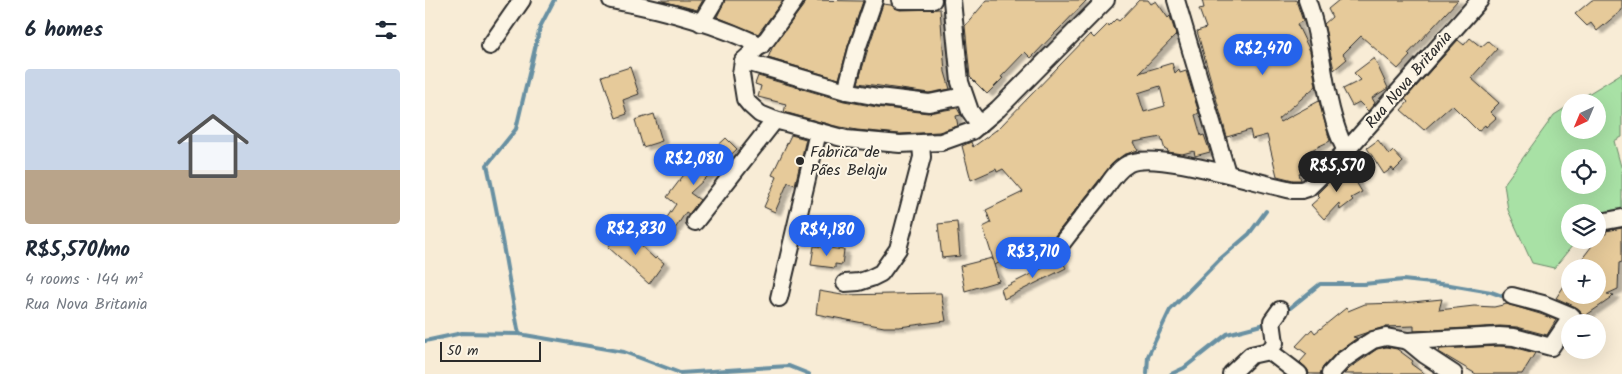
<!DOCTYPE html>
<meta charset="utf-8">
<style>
body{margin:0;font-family:Kalam,sans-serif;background:#f2f2f3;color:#1f2937;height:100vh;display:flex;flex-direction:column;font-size:19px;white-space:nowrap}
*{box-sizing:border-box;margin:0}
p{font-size:16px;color:#747a83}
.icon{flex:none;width:28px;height:28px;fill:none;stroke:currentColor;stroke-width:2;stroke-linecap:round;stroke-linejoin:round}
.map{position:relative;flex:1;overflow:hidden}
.sheet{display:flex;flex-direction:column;background:#fff;width:425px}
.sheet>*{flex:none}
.needle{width:32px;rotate:224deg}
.fabs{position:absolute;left:1136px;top:94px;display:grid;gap:10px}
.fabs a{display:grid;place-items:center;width:45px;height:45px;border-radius:50%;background:#fff;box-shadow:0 5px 20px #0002;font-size:25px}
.scale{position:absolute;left:15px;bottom:12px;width:101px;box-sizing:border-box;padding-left:5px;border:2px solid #2b2b2b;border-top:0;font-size:14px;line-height:18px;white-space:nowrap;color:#2b2b2b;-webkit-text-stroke:4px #fcf5e5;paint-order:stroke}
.price{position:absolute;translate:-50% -42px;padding:0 11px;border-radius:18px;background:#2563eb;color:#fff;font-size:16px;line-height:32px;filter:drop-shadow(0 1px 2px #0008)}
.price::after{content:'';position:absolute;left:50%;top:30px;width:15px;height:11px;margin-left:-8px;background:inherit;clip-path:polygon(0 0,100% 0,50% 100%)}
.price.selected{background:#222;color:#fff}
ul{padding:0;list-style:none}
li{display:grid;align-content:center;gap:10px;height:265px;padding:0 25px}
li span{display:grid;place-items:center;height:155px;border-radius:5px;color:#555}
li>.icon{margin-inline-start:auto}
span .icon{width:90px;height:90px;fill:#fffc;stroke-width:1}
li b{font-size:21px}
h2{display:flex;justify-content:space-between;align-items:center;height:60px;padding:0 25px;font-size:21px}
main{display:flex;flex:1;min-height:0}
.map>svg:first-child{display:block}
.green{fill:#a8e1a5;stroke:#6a8668;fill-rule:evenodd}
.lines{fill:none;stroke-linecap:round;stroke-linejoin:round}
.stream{stroke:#6890a2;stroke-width:4}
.building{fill:#e6ca9a;stroke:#2b2b2b;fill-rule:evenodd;filter:url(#shadow)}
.minor-casing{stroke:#2b2b2b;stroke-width:20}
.minor{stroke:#fcf5e5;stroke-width:16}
.poi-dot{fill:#2b2b2b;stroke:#fcf5e5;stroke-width:2}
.labels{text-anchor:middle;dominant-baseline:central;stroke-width:4;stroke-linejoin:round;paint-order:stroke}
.street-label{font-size:16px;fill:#2b2b2b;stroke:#fcf5e5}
.poi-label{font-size:16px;fill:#2b2b2b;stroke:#fcf5e5;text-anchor:start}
</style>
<main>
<section class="sheet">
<h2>6 homes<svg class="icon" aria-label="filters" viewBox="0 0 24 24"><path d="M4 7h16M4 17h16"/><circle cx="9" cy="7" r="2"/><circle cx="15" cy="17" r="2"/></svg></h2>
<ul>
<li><span style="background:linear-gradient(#c9d6e8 65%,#b9a48a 0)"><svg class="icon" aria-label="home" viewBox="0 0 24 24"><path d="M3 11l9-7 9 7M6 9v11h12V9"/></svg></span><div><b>R$5,570/mo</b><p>4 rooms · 144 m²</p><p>Rua Nova Britania</p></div></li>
</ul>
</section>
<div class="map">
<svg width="1197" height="374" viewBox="0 0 1197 374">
<defs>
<filter id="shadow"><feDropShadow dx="5.5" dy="3" stdDeviation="1" flood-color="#0004"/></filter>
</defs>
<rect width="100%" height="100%" fill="#f8ecd6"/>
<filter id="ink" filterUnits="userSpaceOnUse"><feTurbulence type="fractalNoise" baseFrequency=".02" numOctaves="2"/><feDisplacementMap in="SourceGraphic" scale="10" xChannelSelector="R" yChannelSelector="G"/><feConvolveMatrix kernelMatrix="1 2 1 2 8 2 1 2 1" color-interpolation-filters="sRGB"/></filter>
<g filter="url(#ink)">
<!-- green -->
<path class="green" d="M 1197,73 L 1197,137 L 1189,141 L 1197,170 L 1197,208 L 1175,213 L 1173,216 L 1172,212 L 1145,212 L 1145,240 L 1152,240 L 1129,268 L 1107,263 L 1083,210 L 1079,184 L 1129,115 L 1145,105 L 1145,130 L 1172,130 L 1172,102 L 1150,102 ZM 1145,158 L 1172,158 L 1172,185 L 1145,185 Z"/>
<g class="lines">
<!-- stream -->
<g class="stream">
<path d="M 859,313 L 895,284 L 939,284 L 978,280 L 1025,285 L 1066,292 L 1077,296"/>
<path d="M 94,334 C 83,278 75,221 62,165 L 91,129 L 115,27 L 129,0"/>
<path d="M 0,341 L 37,333 L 94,334 L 199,352 L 255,373 L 364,366 L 384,374"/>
<path d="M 722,374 L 723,356 L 745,310 L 794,260 L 824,234 L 841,211"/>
<path d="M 746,374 L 759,368 L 802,334 L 844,323"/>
</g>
</g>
<!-- building -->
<g class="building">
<path d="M 234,0 L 278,0 L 272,10 Z"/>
<path d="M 300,0 L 358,0 L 333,34 L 292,17 Z"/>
<path d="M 380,0 L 438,1 L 423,46 L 414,79 L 343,58 L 347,48 L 378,6 Z"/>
<path d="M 562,0 L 662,0 L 606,58 L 600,52 L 576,77 L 578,78 L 562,94 L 545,77 L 540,26 Z"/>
<path d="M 714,0 L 723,0 L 726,4 L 731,1 L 743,18 L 745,16 L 751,35 L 714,73 L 747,63 L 750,73 L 754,69 L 755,73 L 761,71 L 774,113 L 770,115 L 776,136 L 779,135 L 785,152 L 770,156 L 769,151 L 757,154 L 743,152 L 742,149 L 740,150 L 736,137 L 709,142 L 713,150 L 698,155 L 686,165 L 629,237 L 627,243 L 622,235 L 570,265 L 558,227 L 566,223 L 561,210 L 598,192 L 578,169 L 572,172 L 571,169 L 546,180 L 537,146 L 546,142 L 548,147 L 574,128 L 665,34 L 669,38 L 683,24 L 684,26 L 691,19 L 694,21 ZM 735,86 L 740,106 L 719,112 L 713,93 Z"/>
<path d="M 777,0 L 871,0 L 878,21 L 872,24 L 885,51 L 891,86 L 853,119 L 855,122 L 894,101 L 905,141 L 884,151 L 886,153 L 882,155 L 885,160 L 875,165 L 878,172 L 874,174 L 876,180 L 868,180 L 852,176 L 842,135 L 827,139 L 825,130 L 802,137 L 772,31 L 781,28 L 774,9 L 779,8 Z"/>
<path d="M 914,0 L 1033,0 L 983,54 L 985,56 L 973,69 L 936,36 L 918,54 L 922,59 L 909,70 L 899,24 L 907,17 L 903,9 Z"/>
<path d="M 1167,0 L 1197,0 L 1197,10 L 1172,31 L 1166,23 L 1162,26 L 1150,14 Z"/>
<path d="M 458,4 L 466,5 L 470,8 L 475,10 L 515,9 L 520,72 L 525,89 L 504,93 L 433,83 L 442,52 Z"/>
<path d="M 1045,38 L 1056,47 L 1063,41 L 1072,49 L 1046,78 L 1074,103 L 1065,112 L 1071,118 L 1061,127 L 1060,125 L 1053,131 L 1027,105 L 999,130 L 976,110 L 983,102 L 980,99 L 1033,40 L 1039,45 Z"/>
<path d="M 949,58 L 963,88 L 947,98 L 950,103 L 943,111 L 934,102 L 927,106 L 918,89 L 936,80 L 929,73 Z"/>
<path d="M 205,67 L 214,94 L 198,100 L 202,114 L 191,118 L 177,76 Z"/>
<path d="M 333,76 L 419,101 L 452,107 L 503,113 L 532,108 L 536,115 L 531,116 L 533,126 L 514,132 L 475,134 L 432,130 L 410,126 L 359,112 L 361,104 L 333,97 L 336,86 L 330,84 Z"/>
<path d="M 229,114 L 237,141 L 218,147 L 210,120 Z"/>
<path d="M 366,135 L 381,139 L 370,185 L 363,182 L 350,212 L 339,207 L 352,177 L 347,175 Z"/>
<path d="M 301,138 L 312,149 L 265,193 L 275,200 L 264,214 L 261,212 L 244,238 L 233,231 L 251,204 L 242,197 L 258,176 L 268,167 L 269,168 Z"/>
<path d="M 953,140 L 964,155 L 968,151 L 978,162 L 969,171 L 967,168 L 959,174 L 942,148 Z"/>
<path d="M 921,165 L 937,192 L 926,198 L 928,200 L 915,210 L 914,203 L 899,219 L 886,205 L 895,197 L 892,194 Z"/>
<path d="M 532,222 L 535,256 L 517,258 L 513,224 Z"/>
<path d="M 205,227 L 216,238 L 212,242 L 230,259 L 232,257 L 239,263 L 224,284 L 183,247 L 190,239 L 192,241 Z"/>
<path d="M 1197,228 L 1197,262 L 1194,263 L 1193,289 L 1182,294 L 1189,295 L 1185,299 L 1160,316 L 1158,314 L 1157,316 L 1155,310 L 1151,307 L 1131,298 L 1145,277 L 1145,295 L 1172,295 L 1172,268 L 1150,268 L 1176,234 L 1181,234 L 1181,231 Z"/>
<path d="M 389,246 L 419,250 L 417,265 L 410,264 L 410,268 L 386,265 Z"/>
<path d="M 567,258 L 574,281 L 540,291 L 535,266 Z"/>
<path d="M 636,259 L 641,268 L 579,299 L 576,289 Z"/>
<path d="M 394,291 L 417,295 L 516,293 L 521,321 L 474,327 L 459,327 L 391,314 Z"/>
<path d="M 1017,299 L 1014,310 L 1049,306 L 1069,307 L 1082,304 L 1115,314 L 1131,320 L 1122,335 L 1092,327 L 1075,326 L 989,331 L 989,326 L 959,327 L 928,337 L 932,338 L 911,353 L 898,367 L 895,374 L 884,374 L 883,370 L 875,362 L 882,354 L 871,346 L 887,329 L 890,333 L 921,308 L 923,311 L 940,304 L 977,303 Z"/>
<path d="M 1074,346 L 1087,347 L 1110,353 L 1097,374 L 1051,374 L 1014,352 L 1015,349 Z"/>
<path d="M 961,347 L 972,349 L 988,361 L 986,364 L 1000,374 L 919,374 L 925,368 L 952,349 Z"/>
</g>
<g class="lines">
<!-- minor casing -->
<g class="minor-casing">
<g id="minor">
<path d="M 186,0 C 235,9 290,23 336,46"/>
<path d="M 370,0 L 342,39 L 318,61 L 316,74 L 320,99 L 325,105 L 335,114 L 350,120 L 421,139 L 475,144 L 516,142 L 547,131 L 573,109 L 681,0"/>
<path d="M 475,0 L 508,0"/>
<path d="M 527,0 L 535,82 L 545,111 L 555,125"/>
<path d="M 751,0 L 802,173"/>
<path d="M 882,0 C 900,48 897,104 921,151"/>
<path d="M 276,23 L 290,0"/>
<path d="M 65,46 L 97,0"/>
<path d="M 318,61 L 421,91 L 453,97 L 504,103 L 539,96"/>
<path d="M 421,91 L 432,49 L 449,0"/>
<path d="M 1181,221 L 1197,218"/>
<path d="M 270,222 L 350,120"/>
<path d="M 637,243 C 651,225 665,207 680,189 C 686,180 693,169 703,164 C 728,149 835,184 867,190 L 877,190 L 883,188 L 921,151 L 1055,0"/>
<path d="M 420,283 L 434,282 L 446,278 L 456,273 L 473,249 L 497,157 L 496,144"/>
<path d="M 354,298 L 393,132"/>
<path d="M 983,341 L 1000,355 L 1029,374"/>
<path d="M 844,351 L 850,343 L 847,321 L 855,310"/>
<path d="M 806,374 L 826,355 L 844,351 L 874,374"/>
<path d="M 905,374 L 918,360 L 937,347 L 948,340 L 961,337 L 983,341 L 1074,336 L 1089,337 L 1126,347 L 1147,316 L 1118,304 L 1087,296"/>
</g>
</g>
<!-- minor -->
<use href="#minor" class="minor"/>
</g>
</g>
<!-- markers -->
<circle class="poi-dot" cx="375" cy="161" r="5"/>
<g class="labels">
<!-- street labels -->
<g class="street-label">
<text transform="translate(984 80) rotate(-49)">Rua Nova Britania</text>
</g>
<!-- poi labels -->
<g class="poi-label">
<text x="385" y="152">Fabrica de<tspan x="385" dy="18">Pães Belaju</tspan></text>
</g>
</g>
</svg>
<div class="fabs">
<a><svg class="needle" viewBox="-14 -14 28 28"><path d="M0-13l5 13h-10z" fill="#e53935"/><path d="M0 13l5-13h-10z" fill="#747a83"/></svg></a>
<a><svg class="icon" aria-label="locate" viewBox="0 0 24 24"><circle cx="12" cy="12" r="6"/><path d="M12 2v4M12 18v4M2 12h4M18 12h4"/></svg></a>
<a><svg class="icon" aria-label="layers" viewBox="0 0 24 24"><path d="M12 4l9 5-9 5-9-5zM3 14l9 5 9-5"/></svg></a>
<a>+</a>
<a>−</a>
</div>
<div class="scale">50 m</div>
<b class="price" style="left:838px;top:76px">R$2,470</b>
<b class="price" style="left:269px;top:186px">R$2,080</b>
<b class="price selected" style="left:912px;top:193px">R$5,570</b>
<b class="price" style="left:211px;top:256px">R$2,830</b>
<b class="price" style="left:402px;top:257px">R$4,180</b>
<b class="price" style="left:608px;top:279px">R$3,710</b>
</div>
</main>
